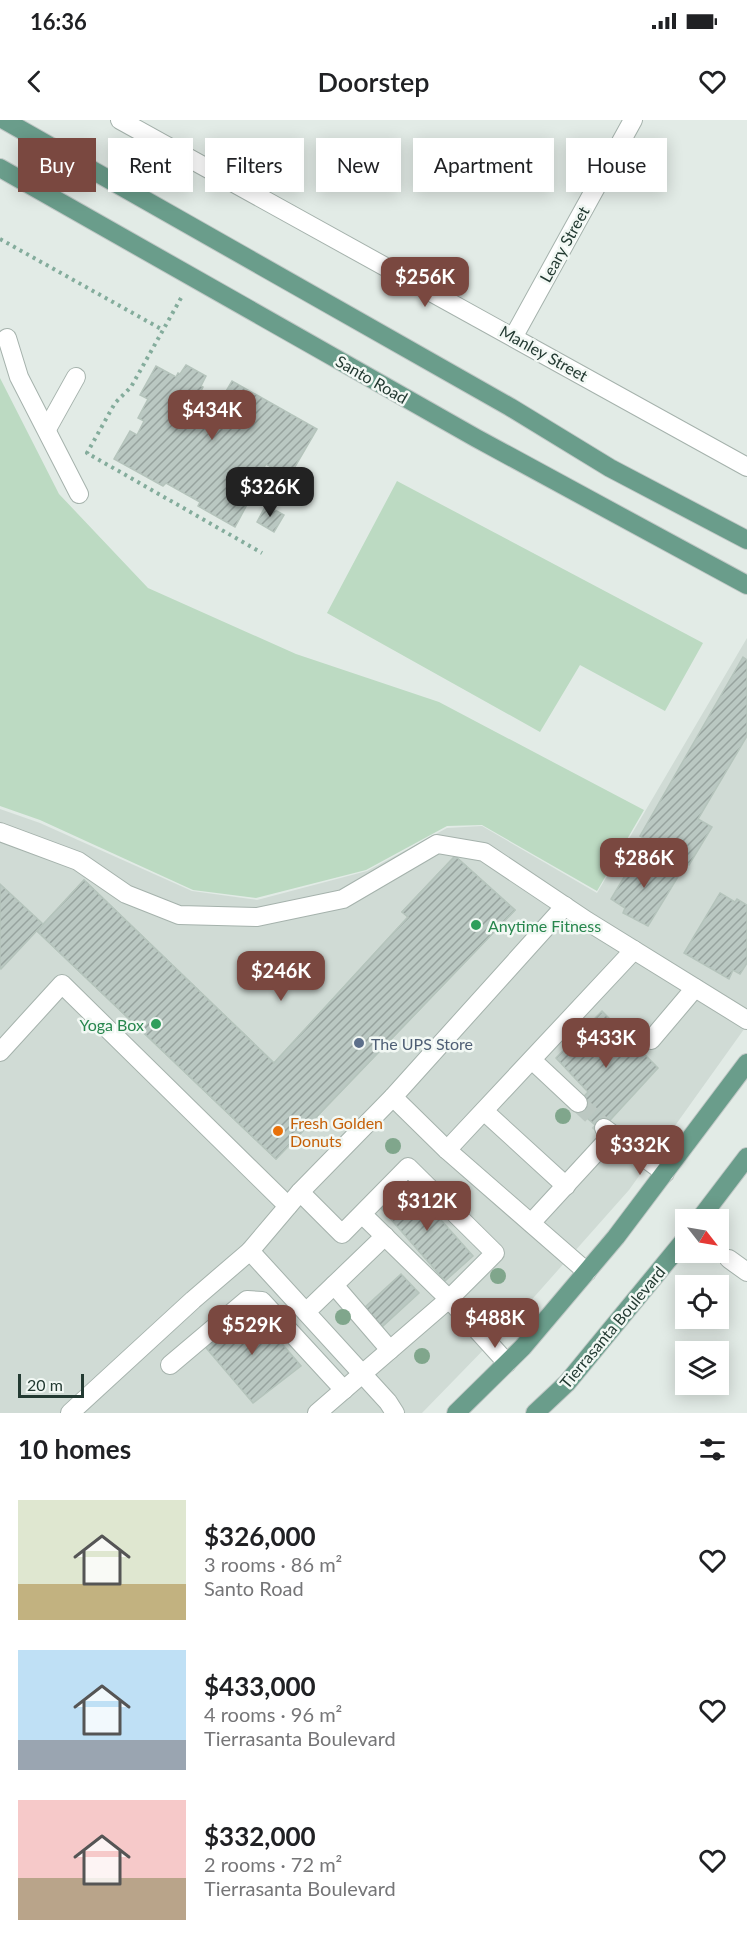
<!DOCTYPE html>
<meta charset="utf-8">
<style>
body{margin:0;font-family:Lato,sans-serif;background:#f2f2f2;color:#202124;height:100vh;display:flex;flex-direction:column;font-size:22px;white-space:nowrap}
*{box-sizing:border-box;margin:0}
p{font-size:20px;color:#757577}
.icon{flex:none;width:33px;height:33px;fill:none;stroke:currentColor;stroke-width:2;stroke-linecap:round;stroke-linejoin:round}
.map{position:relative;height:1293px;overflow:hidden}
.sheet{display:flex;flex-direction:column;background:#fff;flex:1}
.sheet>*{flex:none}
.banner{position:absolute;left:18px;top:18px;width:711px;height:54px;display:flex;gap:12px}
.needle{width:39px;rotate:121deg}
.buttons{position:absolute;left:675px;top:1089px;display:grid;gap:12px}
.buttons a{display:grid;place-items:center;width:54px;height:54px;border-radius:0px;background:#fff;box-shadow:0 3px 15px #0003;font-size:30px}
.scale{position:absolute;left:18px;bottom:15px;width:66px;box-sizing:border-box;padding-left:6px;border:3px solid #233a32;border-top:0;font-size:16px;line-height:21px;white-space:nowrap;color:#233a32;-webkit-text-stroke:4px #f2f8f4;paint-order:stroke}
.price{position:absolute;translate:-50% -51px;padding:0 14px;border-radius:12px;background:#7a4840;color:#fff;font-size:20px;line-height:39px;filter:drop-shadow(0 2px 3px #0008)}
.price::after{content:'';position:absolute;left:50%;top:36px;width:18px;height:14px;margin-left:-9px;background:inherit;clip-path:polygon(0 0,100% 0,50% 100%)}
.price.active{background:#222;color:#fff}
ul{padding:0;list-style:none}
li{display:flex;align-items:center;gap:18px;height:150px;padding:0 18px}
li span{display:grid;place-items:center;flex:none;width:168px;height:120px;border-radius:0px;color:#555}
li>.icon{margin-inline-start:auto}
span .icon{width:72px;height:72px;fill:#fffc;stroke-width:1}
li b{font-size:26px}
h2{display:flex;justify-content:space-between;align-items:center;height:72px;padding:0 18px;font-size:26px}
.tag{padding:0 21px;border-radius:0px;background:#fff;box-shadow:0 3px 15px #0003;font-size:21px;line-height:54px}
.tag.active{background:#7a4840;color:#fff}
.status{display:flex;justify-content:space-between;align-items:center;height:42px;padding:0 30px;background:#fff;direction:ltr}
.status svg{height:16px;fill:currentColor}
header{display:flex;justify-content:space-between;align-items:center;height:78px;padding:0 18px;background:#fff;font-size:27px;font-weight:600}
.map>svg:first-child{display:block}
.built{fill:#d0dbd5}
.green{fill:#bcdac2}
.building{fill:url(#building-hatch);stroke:#b5c4bc;stroke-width:1.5}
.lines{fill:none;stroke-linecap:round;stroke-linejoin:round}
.minor-tunnel{stroke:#bcc8c2;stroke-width:18;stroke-dasharray:18 9;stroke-linecap:butt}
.minor-casing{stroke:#a5b2ac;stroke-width:20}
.major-casing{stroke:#c1c8c6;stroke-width:20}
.path{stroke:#84ac9c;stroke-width:4;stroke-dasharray:3 4.5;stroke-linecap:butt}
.minor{stroke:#fff;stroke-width:18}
.major{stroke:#6a9d8b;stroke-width:18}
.tree{fill:#80a68c}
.leisure-dot{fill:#2e9e5b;stroke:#f2f8f4;stroke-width:2}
.service-dot{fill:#5c6f8a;stroke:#f2f8f4;stroke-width:2}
.food-dot{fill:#e8710a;stroke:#f2f8f4;stroke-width:2}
.labels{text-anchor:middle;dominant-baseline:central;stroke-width:5;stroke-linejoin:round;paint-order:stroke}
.street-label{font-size:16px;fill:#233a32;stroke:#f2f8f4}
.leisure-label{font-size:16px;fill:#27864d;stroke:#f2f8f4;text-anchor:start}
.service-label{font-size:16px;fill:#4e5e75;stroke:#f2f8f4;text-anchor:start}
.food-label{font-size:16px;fill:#c56008;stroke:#f2f8f4;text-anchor:start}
</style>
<div class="status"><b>16:36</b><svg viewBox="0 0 49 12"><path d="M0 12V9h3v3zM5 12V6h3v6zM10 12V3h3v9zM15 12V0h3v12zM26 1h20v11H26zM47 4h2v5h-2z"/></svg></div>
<header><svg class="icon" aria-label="back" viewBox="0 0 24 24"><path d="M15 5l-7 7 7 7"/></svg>Doorstep<svg class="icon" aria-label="heart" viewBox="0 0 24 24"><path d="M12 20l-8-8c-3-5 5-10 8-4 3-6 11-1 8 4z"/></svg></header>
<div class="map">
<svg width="747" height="1293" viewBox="0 0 747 1293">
<defs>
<pattern id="building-hatch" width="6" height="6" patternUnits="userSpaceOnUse" patternTransform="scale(1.5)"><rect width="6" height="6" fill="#bac8c2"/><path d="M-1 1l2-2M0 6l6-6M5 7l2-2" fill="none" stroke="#97a39e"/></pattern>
</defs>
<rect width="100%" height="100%" fill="#e2ebe6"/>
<!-- built -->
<path class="built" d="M 747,518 L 747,905 L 629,1070 L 527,1185 L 422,1293 L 0,1293 L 0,689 L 40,703 L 192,771 L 257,780 L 367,751 L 447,708 L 482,706 L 597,773 Z"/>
<!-- green -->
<g class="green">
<path d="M 0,258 L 59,374 L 148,468 L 296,534 L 439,582 L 644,690 L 597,771 L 482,705 L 447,706 L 366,750 L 256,778 L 193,770 L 40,700 L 0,686 Z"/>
<path d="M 397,361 L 703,523 L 665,591 L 580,545 L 540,612 L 327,493 Z"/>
</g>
<!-- building -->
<g class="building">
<path d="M 186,245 L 206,256 L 201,266 L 203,267 L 201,271 L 213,278 L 212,281 L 218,285 L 232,261 L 317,309 L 289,357 L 266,344 L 256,362 L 258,364 L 235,407 L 198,386 L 200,382 L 166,363 L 163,366 L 114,339 L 130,311 L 137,315 L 144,301 L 138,298 L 148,279 L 140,275 L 156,246 L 176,257 L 178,253 L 180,254 Z"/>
<path d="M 266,385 L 284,395 L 274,412 L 257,402 Z"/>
<path d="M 743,537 L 747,540 L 747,616 L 698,699 L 712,707 L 689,745 L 640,716 Z"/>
<path d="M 639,732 L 679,755 L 648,806 L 623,793 L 625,788 L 611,779 Z"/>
<path d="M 455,736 L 515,790 L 276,1039 L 37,811 L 84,760 L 274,943 L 408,797 L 402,792 Z"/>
<path d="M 455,736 L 515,790 L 276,1039 L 37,811 L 84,760 L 274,943 L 408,797 L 402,792 Z"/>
<path d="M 0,764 L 43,804 L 1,849 L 0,847 Z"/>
<path d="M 720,773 L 735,782 L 737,779 L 747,785 L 747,843 L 740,854 L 733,850 L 729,859 L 684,833 Z"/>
<path d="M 602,891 L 658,948 L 601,1010 L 574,987 L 588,972 L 556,938 Z"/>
<path d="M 408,1063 L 473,1136 L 445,1161 L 381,1088 Z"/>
<path d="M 401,1154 L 419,1173 L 382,1207 L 364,1188 Z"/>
<path d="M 254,1191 L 301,1246 L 253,1283 L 202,1223 L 228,1202 L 233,1208 Z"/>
</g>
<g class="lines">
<!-- minor-tunnel -->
<path class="minor-tunnel" d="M 578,983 L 604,1007"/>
<!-- minor casing -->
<g class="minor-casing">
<g id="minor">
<path d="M 120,0 L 747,347"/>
<path d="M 514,216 L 633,0"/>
<path d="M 7,218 L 19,257 L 79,374"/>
<path d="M 47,309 L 76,257"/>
<path d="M 0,712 L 78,741 L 126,774 L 179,795 L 257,797 L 343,779 L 437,724 L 484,732 L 587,801 L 747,900"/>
<path d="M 651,920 L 695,868"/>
<path d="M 0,932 L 62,864 L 288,1086"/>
<path d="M 532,940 L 578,983"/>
<path d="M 393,977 L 447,1030 L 587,1152"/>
<path d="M 484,991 L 566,1066"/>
<path d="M 604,1008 L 665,1053"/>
<path d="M 447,1030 L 634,830"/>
<path d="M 300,1072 L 342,1114 L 408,1047 L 495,1133 L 449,1179 L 362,1094"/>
<path d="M 531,1103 L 612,1015"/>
<path d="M 250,1131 L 388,1282 L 395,1293"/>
<path d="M 729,1139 L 747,1152"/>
<path d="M 334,1165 L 390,1230"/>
<path d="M 306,1192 L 385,1116"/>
<path d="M 170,1245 L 247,1180 L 262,1181 L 344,1270"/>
<path d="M 70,1293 L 193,1180 L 250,1131 L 300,1072 L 393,977 L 565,786"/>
<path d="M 317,1293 L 449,1179 L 507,1243"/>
</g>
</g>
<!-- major casing -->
<g class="major-casing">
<g id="major">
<path d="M 4,0 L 510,287 L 610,348 L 747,420"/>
<path d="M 0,48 L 476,318 L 747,465"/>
<path d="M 699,1100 L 747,1037"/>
<path d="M 456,1293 L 523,1227 L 616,1117 L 747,943"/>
<path d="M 535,1293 L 567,1263 L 686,1118"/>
</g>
</g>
<!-- path -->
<g class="path">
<path d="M 0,119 L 163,210"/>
<path d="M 181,178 L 131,267 L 115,283 L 87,333 L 262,433"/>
</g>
<!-- minor -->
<use href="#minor" class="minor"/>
<!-- major -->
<use href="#major" class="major"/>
</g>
<!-- trees -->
<g class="tree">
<circle cx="563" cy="996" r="8"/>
<circle cx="393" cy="1026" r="8"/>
<circle cx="498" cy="1156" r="8"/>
<circle cx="343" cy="1197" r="8"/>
<circle cx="422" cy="1236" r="8"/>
</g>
<!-- markers -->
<g class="leisure-dot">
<circle cx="476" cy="805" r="6"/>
<circle cx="156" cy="904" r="6"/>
</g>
<circle class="service-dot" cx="359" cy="923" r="6"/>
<circle class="food-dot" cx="278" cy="1011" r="6"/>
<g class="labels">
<!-- street labels -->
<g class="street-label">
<text transform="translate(564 124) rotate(-61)">Leary Street</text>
<text transform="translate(544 233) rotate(29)">Manley Street</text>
<text transform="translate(372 259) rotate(30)">Santo Road</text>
<text transform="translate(612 1207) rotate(-50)">Tierrasanta Boulevard</text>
</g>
<!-- leisure labels -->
<g class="leisure-label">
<text x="488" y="805">Anytime Fitness</text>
<text x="144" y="904" text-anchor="end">Yoga Box</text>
</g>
<!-- service labels -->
<g class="service-label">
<text x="371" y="923">The UPS Store</text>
</g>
<!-- food labels -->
<g class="food-label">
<text x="290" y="1002">Fresh Golden<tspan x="290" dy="18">Donuts</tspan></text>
</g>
</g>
</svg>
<div class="buttons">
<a><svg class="needle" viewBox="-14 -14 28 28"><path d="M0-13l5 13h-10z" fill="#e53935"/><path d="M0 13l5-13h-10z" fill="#757577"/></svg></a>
<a><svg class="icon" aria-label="locate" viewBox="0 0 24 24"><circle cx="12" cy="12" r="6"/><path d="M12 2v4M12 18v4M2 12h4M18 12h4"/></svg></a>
<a><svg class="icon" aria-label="layers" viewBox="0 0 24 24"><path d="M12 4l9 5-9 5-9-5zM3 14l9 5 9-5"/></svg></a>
</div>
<div class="scale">20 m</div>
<b class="price" style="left:425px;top:188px">$256K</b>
<b class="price" style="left:212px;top:321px">$434K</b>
<b class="price active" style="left:270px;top:398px">$326K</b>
<b class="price" style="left:644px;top:769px">$286K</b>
<b class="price" style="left:281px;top:882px">$246K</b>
<b class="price" style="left:606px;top:949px">$433K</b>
<b class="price" style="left:640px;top:1056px">$332K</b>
<b class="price" style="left:427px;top:1112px">$312K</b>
<b class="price" style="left:495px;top:1229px">$488K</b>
<b class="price" style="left:252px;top:1236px">$529K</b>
<div class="banner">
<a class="tag active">Buy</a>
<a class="tag">Rent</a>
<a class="tag">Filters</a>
<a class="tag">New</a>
<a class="tag">Apartment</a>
<a class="tag">House</a>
</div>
</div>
<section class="sheet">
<h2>10 homes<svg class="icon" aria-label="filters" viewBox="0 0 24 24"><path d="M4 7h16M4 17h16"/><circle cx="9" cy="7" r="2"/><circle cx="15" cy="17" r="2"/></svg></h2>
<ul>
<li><span style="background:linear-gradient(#dfe7d0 70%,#c2b280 0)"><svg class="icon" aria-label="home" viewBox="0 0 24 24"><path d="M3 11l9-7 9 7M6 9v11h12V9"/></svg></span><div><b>$326,000</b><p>3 rooms · 86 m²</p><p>Santo Road</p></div><svg class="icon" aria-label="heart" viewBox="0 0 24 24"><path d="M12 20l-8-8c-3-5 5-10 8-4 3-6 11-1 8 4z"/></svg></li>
<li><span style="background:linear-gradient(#bfe0f5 75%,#9aa5b1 0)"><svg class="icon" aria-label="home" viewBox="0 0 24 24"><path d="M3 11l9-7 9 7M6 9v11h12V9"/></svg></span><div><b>$433,000</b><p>4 rooms · 96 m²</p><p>Tierrasanta Boulevard</p></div><svg class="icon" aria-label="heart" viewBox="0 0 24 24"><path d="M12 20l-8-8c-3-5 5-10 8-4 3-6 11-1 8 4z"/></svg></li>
<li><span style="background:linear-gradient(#f6c9c9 65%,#b9a48a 0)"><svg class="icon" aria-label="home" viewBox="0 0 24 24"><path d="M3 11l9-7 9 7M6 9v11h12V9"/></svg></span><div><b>$332,000</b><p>2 rooms · 72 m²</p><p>Tierrasanta Boulevard</p></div><svg class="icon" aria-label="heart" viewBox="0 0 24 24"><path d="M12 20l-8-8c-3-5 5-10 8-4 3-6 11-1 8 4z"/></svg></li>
</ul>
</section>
